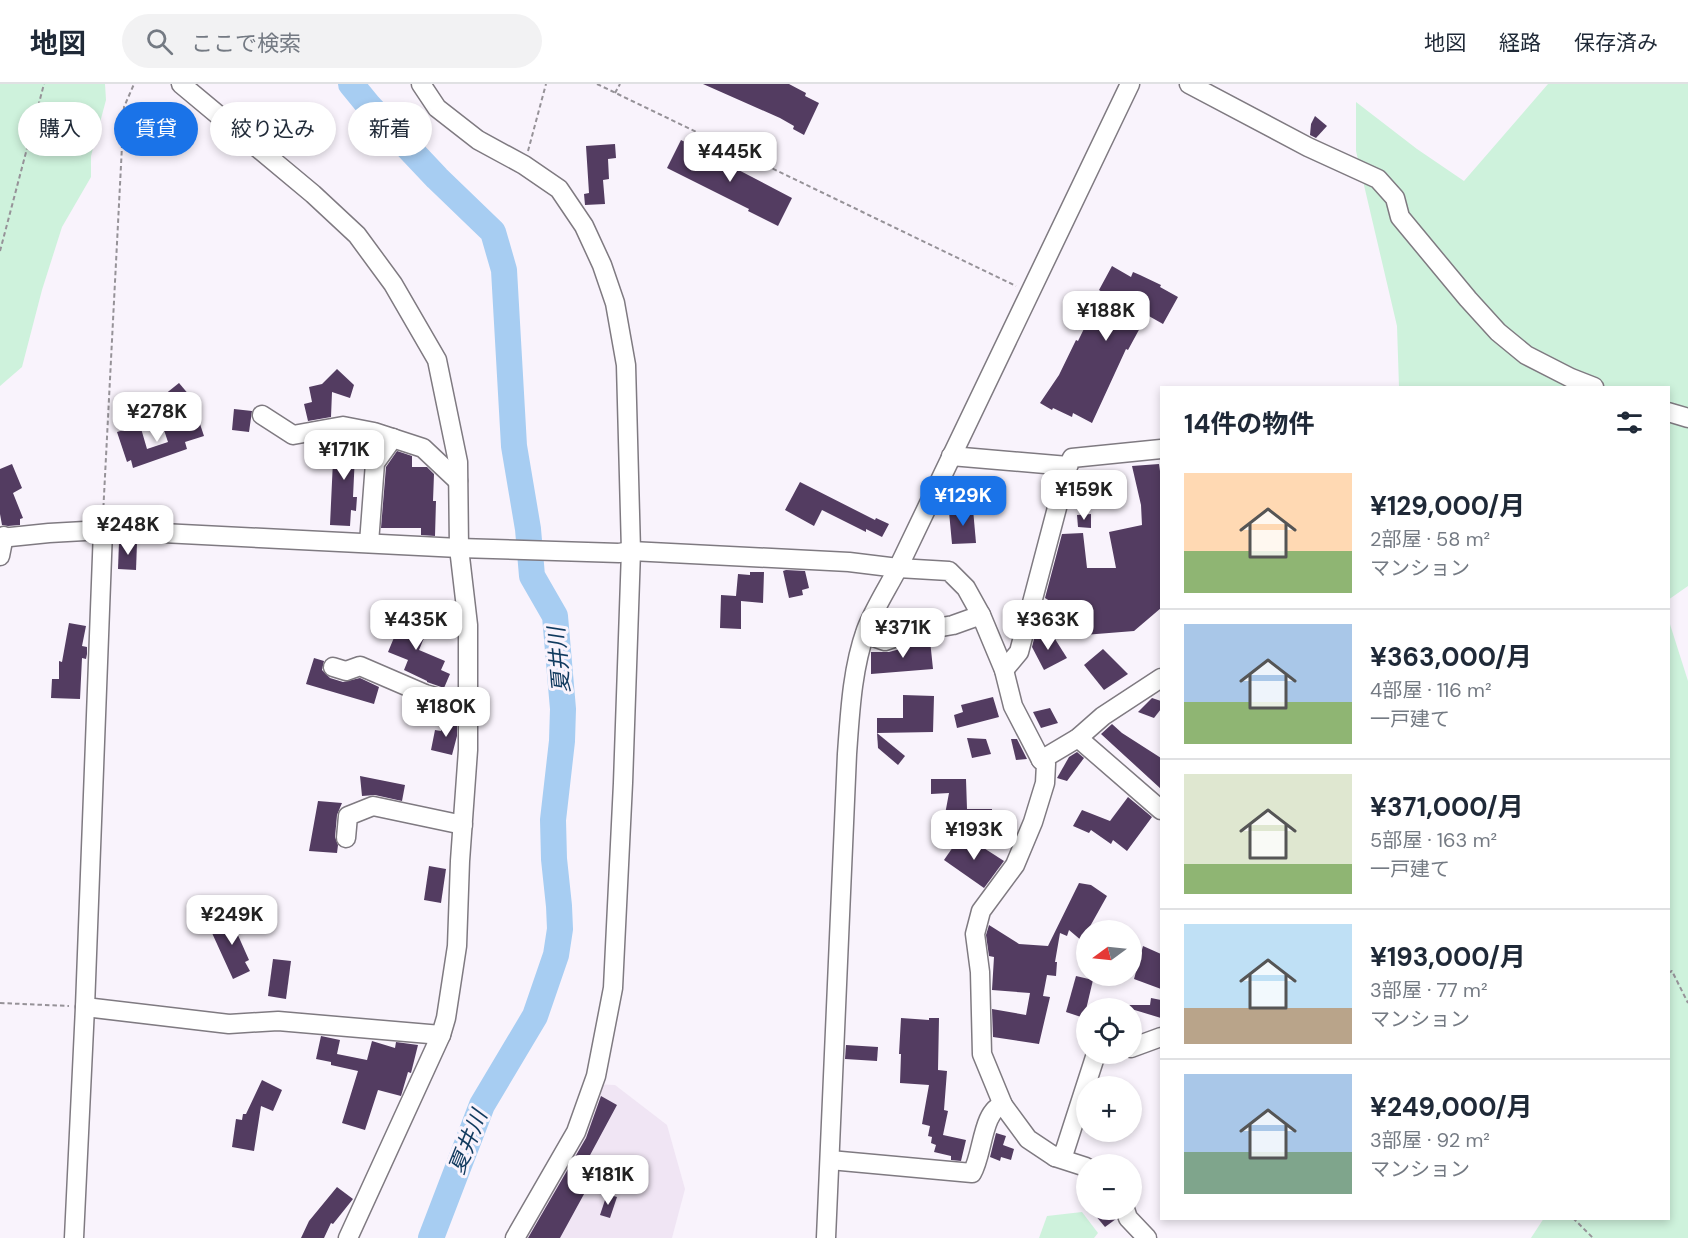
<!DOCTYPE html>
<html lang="ja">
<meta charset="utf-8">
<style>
body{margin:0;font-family:"DM Sans","Noto Sans JP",sans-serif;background:#f2f2f3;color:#1f2937;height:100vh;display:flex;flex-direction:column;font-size:22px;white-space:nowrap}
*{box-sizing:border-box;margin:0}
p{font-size:20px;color:#747a83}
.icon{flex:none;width:33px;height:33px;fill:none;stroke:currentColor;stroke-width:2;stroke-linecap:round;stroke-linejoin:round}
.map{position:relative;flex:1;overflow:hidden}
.details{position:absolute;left:1160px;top:302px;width:510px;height:834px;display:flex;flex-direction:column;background:#fff;border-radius:0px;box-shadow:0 3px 9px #0003}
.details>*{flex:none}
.banner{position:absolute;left:18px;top:18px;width:570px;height:54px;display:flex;gap:12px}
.needle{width:39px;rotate:255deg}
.fabs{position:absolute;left:1076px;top:836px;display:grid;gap:12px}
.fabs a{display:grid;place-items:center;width:66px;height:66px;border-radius:50%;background:#fff;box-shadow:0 3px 9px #0003;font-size:30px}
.price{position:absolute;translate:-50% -51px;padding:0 14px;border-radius:12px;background:#fff;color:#222;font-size:20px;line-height:39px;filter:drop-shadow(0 2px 3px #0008)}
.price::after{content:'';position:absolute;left:50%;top:36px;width:18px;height:14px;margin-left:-9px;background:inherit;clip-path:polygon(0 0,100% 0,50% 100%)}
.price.active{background:#1a73e8;color:#fff}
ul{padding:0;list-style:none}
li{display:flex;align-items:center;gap:18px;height:150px;padding:0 24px}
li+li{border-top:2px solid #e0e1e3}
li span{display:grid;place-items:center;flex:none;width:168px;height:120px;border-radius:0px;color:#555}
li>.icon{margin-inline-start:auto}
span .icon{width:72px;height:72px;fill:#fffc;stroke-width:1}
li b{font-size:26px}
h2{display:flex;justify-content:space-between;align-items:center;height:72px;padding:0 24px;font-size:26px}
.tag{padding:0 21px;border-radius:27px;background:#fff;box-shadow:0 3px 9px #0003;font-size:21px;line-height:54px}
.tag.active{background:#1a73e8;color:#fff}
header{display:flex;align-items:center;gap:36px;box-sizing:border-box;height:84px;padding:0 30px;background:#fff;border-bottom:2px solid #e0e1e3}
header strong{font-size:28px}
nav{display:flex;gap:33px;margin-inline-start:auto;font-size:21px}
.search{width:420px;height:54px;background:#f2f2f3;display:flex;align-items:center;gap:15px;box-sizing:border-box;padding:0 21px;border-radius:33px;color:#747a83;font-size:22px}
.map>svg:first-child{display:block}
.built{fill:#f0e5f4}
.green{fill:#cef2dc}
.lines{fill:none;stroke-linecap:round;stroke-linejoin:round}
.river{stroke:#a7cdf2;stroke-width:26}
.building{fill:#533c61}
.minor-casing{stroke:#7f7a81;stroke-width:21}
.path{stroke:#969298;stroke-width:2;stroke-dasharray:4.5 3;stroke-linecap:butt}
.minor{stroke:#fff;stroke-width:18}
.labels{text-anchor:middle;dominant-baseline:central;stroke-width:6;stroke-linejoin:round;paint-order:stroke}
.water-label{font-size:22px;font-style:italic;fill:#103a5e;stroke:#f9f3fc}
</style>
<header>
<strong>地図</strong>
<div class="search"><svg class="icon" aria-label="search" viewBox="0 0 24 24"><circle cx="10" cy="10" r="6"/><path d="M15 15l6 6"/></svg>ここで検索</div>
<nav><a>地図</a><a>経路</a><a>保存済み</a></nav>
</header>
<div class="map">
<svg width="1688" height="1154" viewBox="0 0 1688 1154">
<rect width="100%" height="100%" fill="#f9f3fc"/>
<!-- built -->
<path class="built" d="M 593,1000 L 615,1001 L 667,1041 L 685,1105 L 672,1154 L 523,1154 Z"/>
<!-- green -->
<g class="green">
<path d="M 0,0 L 105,0 L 106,16 L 91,72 L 91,93 L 62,143 L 42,206 L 22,283 L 0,302 Z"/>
<path d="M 1548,0 L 1688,0 L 1688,502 L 1668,516 L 1668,303 L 1399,303 L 1397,242 L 1356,67 L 1356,18 L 1417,65 L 1464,97 Z"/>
<path d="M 1668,534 L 1688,597 L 1688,1154 L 1531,1154 L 1544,1134 L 1668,1134 Z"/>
<path d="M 1082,1128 L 1098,1149 L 1094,1154 L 1039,1154 L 1047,1132 Z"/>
</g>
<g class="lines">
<!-- river -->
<path class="river" d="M 351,0 L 369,22 L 437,94 L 493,148 L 504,186 L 514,362 L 528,445 L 532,492 L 555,532 L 563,625 L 562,657 L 553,736 L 554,775 L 559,822 L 560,845 L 556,871 L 535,932 L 482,1021 L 431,1154"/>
</g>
<!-- building -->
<g class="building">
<path d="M 703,0 L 789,0 L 806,9 L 805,12 L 819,19 L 804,51 L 793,45 L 794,42 L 780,34 Z"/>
<path d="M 1315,32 L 1327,42 L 1316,54 L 1310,51 L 1311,40 Z"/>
<path d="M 681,56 L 792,114 L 778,142 L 748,127 L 749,125 L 667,84 Z"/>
<path d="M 615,60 L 616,74 L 608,75 L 609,95 L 603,96 L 605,120 L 585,121 L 584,110 L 589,109 L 586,62 Z"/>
<path d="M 1112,182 L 1131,193 L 1133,188 L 1140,191 L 1161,201 L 1160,203 L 1178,213 L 1163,240 L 1147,231 L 1128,266 L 1126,265 L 1092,339 L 1073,329 L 1072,333 L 1053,324 L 1052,326 L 1040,319 L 1059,291 L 1076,256 L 1078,257 L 1102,208 L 1099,206 Z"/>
<path d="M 337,285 L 354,301 L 350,314 L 332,308 L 331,333 L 308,337 L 304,320 L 312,318 L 309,303 L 322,300 Z"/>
<path d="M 179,299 L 190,312 L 176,325 L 164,311 Z"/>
<path d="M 234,325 L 252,327 L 249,348 L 232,346 Z"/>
<path d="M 199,337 L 204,352 L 185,358 L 187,365 L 133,384 L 131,376 L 127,378 L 117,348 L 140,341 L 147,365 L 168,358 L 163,343 L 179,338 L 180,343 Z"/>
<path d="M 343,353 L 362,357 L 362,368 L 356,368 L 355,371 L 353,413 L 357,413 L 356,427 L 351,426 L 350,442 L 330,441 L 334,355 Z"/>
<path d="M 397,367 L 412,372 L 412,383 L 427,383 L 434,390 L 433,417 L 436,417 L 435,452 L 421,451 L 421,444 L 381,444 L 386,383 Z"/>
<path d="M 12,380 L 22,404 L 13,409 L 23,434 L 20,435 L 20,441 L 8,442 L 2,441 L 0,430 L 0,385 Z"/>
<path d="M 1159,380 L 1161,394 L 1161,524 L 1134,547 L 1084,551 L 1080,528 L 1063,530 L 1064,526 L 1045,514 L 1062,450 L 1083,449 L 1087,484 L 1116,484 L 1109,448 L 1142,441 L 1141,421 L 1132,382 Z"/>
<path d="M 800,398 L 875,436 L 876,434 L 889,440 L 882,453 L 866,445 L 866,448 L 822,426 L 814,442 L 785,426 Z"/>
<path d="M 973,425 L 976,459 L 952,460 L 949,428 Z"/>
<path d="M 1091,430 L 1091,444 L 1078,443 L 1077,431 Z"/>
<path d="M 119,458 L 137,459 L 136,486 L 118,485 Z"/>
<path d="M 786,486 L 805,487 L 809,504 L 802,506 L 803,511 L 789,514 L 783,487 Z"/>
<path d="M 750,488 L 764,488 L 763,519 L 741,517 L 741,545 L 720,544 L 721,511 L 736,512 L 738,490 L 750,491 Z"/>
<path d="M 441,526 L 454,531 L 450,543 L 437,539 Z"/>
<path d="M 394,527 L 429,542 L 419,566 L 445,577 L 441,586 L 450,590 L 444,604 L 427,598 L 427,597 L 404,586 L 408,576 L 388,568 L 398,544 L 389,540 Z"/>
<path d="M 69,539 L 86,542 L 82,562 L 87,563 L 87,570 L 86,575 L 82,574 L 80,615 L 51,614 L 52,595 L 59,595 L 59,577 L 62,578 Z"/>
<path d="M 1050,547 L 1067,574 L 1044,586 L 1032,563 L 1034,555 Z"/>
<path d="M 930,556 L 933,585 L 871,590 L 871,568 L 889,568 L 900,565 L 911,560 Z"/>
<path d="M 1103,565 L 1128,590 L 1104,606 L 1084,581 Z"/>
<path d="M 314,574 L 324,577 L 322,586 L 330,594 L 343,598 L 360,594 L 379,603 L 374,620 L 306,600 Z"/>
<path d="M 903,611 L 934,612 L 933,648 L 877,649 L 877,634 L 903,634 Z"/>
<path d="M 993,613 L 999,633 L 957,644 L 954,631 L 963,628 L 961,621 Z"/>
<path d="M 1152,614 L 1161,617 L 1161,625 L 1154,634 L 1138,628 Z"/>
<path d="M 1050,624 L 1058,639 L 1041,644 L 1033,628 Z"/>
<path d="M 444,634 L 457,637 L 457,652 L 452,671 L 431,666 L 435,646 L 441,647 Z"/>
<path d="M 1112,640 L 1122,649 L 1161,674 L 1161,705 L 1101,650 Z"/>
<path d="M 877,649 L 905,672 L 898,681 L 878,664 Z"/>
<path d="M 967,654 L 986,655 L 991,670 L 972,674 Z"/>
<path d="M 1011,655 L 1017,655 L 1027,675 L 1016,676 Z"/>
<path d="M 1077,668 L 1084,674 L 1067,697 L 1057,694 L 1069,673 Z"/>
<path d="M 360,692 L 405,701 L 402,717 L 375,711 L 362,712 Z"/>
<path d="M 931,695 L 966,695 L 967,725 L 992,725 L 992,744 L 959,744 L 943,741 L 949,709 L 931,710 Z"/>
<path d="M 1128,713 L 1152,733 L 1127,767 L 1113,756 L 1111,760 L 1091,746 L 1089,749 L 1073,742 L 1082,726 L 1110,737 Z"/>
<path d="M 318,717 L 342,719 L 337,731 L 335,753 L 338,761 L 337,769 L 309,767 Z"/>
<path d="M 962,750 L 1004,777 L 984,804 L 944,776 Z"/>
<path d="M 429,782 L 446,785 L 441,819 L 424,816 Z"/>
<path d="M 1079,799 L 1091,801 L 1107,812 L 1088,846 L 1086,846 L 1082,857 L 1069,846 L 1067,852 L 1060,849 L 1055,878 L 1057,878 L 1056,892 L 1047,891 L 1043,912 L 1050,913 L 1039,960 L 993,953 L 992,925 L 1026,931 L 1030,909 L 992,906 L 994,873 L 989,872 L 986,851 L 989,841 L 1019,860 L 1048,862 Z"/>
<path d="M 223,831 L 241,835 L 237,849 L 249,876 L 245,878 L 250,887 L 233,895 L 212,849 L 219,846 Z"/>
<path d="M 1143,862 L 1161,870 L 1161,905 L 1134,895 Z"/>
<path d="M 273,875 L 291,877 L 286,915 L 268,912 Z"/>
<path d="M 1076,892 L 1093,896 L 1084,934 L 1066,928 Z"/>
<path d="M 1151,914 L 1161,916 L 1161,934 L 1128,924 L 1129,921 L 1150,921 Z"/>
<path d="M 901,934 L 929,936 L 929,934 L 939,934 L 938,986 L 947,987 L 944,1026 L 948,1027 L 943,1051 L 966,1056 L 961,1077 L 951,1076 L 951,1072 L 934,1068 L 936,1061 L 931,1059 L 932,1053 L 928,1052 L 930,1042 L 922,1040 L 929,1001 L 900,999 L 901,970 L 899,970 Z"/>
<path d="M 321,952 L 340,956 L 337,970 L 367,976 L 372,957 L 395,964 L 396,958 L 418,961 L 411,989 L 408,988 L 401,1012 L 378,1006 L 365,1046 L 342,1039 L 358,987 L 331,981 L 331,978 L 316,975 Z"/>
<path d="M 846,961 L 878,963 L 877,977 L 845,975 Z"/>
<path d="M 262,996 L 282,1006 L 273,1027 L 261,1022 L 254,1067 L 232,1063 L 236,1035 L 242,1036 L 243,1030 L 246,1030 Z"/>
<path d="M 601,1012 L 617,1021 L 589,1073 L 601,1079 L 560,1154 L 528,1154 L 586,1054 Z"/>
<path d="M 996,1049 L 1006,1052 L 1003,1061 L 1014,1065 L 1011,1076 L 1001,1073 L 1000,1077 L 990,1073 Z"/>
<path d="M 337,1103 L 353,1115 L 333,1140 L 331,1139 L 324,1154 L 301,1154 L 309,1137 Z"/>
<path d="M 607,1110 L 617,1113 L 610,1134 L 600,1131 Z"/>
<path d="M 1090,1125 L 1114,1125 L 1116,1135 L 1105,1143 Z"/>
</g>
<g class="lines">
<!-- minor casing -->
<g class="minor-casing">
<g id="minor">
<path d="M 181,0 L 313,110 L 357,151 L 393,200 L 437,276 L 458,378 L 459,464 L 468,541 L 468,666 L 460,777 L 457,862 L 446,934 L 441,951 L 348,1154"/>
<path d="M 421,0 L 437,24 L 478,56 L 524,81 L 559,105 L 584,142 L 602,181 L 615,219 L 626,281 L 631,467 L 623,699 L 613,904 L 596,992 L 576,1048 L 515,1154"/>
<path d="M 1189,0 L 1308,63 L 1378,95 L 1395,114 L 1400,133 L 1468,215 L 1498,248 L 1526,271 L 1571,294 L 1594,303"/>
<path d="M 1668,328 L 1688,334"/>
<path d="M 262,331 L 293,351 L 343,342 L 374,348 L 423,364 L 458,397"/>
<path d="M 951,372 L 1068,382 L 1072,374 L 1161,365"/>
<path d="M 0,454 L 49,449 L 103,446 L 459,464 L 619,469 L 631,467 L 849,478 L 898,484 L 949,487 L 966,504 L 981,531 L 1004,586 L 1013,622 L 1041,676 L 1046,680 L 1045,699 L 1033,738 L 1015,781 L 981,827 L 975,850 L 980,888 L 982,970 L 1003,1021 L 1028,1055 L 1055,1073 L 1064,1069 L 1095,973 L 1101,969"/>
<path d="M 369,459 L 375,379 L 393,354"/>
<path d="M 0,472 L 4,452"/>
<path d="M 865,550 L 885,557 L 908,549 L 953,541 L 981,531"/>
<path d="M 333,583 L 346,587 L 360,582 L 425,610 L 468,622"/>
<path d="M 1004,586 L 1019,568 L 1068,382"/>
<path d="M 1078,654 L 1161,726"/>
<path d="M 1041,676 L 1078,654 L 1103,632 L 1161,594"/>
<path d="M 346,754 L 348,732 L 373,722 L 463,741"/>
<path d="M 85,923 L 229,940 L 278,937 L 441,951"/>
<path d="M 1131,964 L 1161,953"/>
<path d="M 1055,1073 L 1086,1083"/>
<path d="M 830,1076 L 972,1089 C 983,1071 982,1026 1003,1021"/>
<path d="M 1125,1125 L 1128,1134 L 1147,1154"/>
<path d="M 74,1154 L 85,923 L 103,446"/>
<path d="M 826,1154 L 847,670 C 850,629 852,585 866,546 C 874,525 887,505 898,484 L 1130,0"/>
</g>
</g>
<!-- path -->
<g class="path">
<path d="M 597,0 L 1016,202"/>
<path d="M 615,9 L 620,0"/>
<path d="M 528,67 L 546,0"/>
<path d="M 0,167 L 44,0"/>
<path d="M 103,431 L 124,23 L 134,0"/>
<path d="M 1668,889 L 1672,887 L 1688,919"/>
<path d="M 0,919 L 69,922"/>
<path d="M 1573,1134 L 1593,1154"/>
</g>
<!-- minor -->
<use href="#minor" class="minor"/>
</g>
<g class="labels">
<!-- water labels -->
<g class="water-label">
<text transform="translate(559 576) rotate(-95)">夏井川</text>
<text transform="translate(468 1058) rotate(-68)">夏井川</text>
</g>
</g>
</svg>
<div class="fabs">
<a><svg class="needle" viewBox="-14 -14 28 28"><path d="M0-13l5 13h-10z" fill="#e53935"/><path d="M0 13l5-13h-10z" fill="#747a83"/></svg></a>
<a><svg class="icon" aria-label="locate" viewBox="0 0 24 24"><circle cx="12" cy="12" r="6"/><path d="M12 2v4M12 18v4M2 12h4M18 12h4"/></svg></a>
<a>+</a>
<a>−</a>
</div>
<b class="price" style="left:730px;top:99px">¥445K</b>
<b class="price" style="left:1106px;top:258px">¥188K</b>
<b class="price" style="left:157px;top:359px">¥278K</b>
<b class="price" style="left:344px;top:397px">¥171K</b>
<b class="price" style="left:1084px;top:437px">¥159K</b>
<b class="price active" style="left:963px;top:443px">¥129K</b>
<b class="price" style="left:128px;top:472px">¥248K</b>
<b class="price" style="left:416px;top:567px">¥435K</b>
<b class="price" style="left:1048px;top:567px">¥363K</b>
<b class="price" style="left:903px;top:575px">¥371K</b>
<b class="price" style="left:446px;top:654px">¥180K</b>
<b class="price" style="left:974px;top:777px">¥193K</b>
<b class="price" style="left:232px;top:862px">¥249K</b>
<b class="price" style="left:608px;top:1122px">¥181K</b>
<div class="banner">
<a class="tag">購入</a>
<a class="tag active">賃貸</a>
<a class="tag">絞り込み</a>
<a class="tag">新着</a>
</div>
<section class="details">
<h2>14件の物件<svg class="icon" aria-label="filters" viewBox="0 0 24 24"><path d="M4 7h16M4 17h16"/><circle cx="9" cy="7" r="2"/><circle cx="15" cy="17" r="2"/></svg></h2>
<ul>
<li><span style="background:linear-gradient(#ffd9b3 65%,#8fb573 0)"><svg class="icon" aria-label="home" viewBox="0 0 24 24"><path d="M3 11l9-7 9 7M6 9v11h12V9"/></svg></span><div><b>¥129,000/月</b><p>2部屋 · 58 m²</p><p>マンション</p></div></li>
<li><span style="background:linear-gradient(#a9c7e8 65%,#8fb573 0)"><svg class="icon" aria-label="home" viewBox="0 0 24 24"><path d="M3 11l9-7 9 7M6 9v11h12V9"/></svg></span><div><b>¥363,000/月</b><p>4部屋 · 116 m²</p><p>一戸建て</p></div></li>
<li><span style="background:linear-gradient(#dfe7d0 75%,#8fb573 0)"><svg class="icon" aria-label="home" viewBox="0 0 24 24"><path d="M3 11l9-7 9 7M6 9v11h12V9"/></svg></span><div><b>¥371,000/月</b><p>5部屋 · 163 m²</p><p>一戸建て</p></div></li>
<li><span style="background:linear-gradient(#bfe0f5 70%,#b9a48a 0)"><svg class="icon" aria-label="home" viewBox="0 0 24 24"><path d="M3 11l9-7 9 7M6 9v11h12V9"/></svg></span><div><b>¥193,000/月</b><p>3部屋 · 77 m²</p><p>マンション</p></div></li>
<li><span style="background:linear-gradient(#a9c7e8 65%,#7fa58c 0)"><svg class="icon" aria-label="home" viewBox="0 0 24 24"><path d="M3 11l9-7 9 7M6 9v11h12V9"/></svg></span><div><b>¥249,000/月</b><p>3部屋 · 92 m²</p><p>マンション</p></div></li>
</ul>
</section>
</div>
